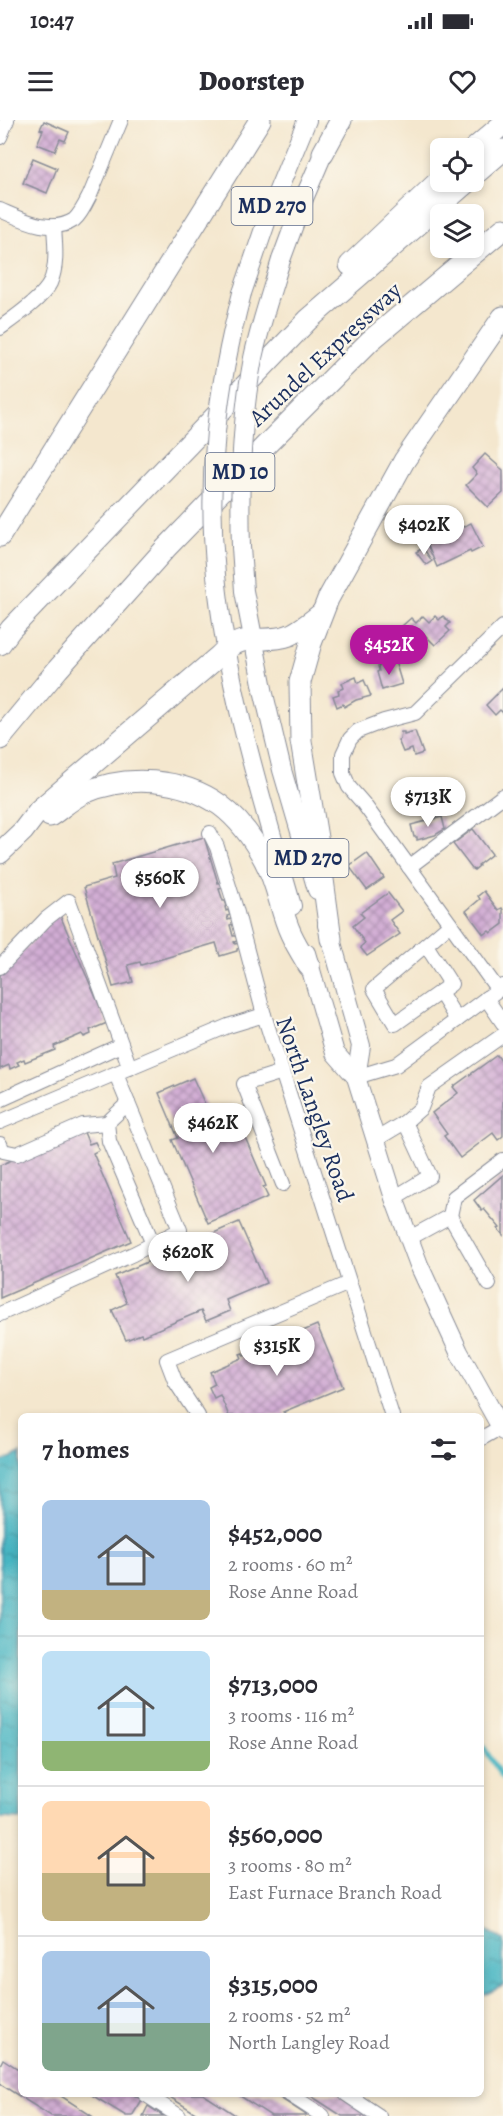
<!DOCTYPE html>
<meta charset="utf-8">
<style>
body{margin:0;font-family:Alegreya,serif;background:#f7f7f7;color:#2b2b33;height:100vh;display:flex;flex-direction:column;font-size:22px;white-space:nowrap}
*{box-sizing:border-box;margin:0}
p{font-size:20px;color:#7c7c81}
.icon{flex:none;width:33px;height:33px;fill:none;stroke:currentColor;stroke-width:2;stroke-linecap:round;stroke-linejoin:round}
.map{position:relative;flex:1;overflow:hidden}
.sheet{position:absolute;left:18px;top:1293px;width:466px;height:684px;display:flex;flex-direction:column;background:#fff;border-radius:9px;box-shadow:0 3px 9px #0003}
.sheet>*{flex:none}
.controls{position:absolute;left:430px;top:18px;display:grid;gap:12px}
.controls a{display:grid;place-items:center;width:54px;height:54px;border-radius:9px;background:#fff;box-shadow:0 3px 9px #0003;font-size:30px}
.price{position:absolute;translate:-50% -51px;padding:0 14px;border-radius:21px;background:#fff;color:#222;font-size:20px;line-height:39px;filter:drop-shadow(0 2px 3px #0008)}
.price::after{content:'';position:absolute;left:50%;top:36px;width:18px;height:14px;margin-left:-9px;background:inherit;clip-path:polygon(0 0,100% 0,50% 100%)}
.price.on{background:#b5179e;color:#fff}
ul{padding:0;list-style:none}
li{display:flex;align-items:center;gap:18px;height:150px;padding:0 24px}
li+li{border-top:2px solid #e1e1e2}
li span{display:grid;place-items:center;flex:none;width:168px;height:120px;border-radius:9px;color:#555}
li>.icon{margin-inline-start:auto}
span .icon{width:72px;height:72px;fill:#fffc;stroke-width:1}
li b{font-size:26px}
h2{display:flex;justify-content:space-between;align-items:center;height:72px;padding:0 24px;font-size:26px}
.status{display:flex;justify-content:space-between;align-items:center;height:42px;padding:0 30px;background:#fff;direction:ltr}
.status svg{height:16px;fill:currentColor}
header{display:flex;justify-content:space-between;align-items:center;height:78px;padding:0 24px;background:#fff;font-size:27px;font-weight:800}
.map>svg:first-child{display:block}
.water{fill:url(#water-ripples);stroke:#317290;stroke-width:1.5}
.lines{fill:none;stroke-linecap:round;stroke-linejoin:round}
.stream{stroke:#47b5c2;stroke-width:4.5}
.building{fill:url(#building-cross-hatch)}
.minor-casing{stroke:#888b96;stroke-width:16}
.major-casing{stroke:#888b96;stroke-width:20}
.highway-casing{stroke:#888b96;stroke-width:23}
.minor{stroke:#fff;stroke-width:14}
.major{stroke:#fff;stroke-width:18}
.highway{stroke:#fff;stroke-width:21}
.major-bridge-casing{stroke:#888b96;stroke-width:20;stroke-linecap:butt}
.major-bridge{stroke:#fff;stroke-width:18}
.labels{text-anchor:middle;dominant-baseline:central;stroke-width:4.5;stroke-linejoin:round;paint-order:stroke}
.shield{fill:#fbf7ec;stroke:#5e6b89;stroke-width:1.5}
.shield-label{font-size:22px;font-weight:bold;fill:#1b2f5e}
.street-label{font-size:24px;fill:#1b2f5e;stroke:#fbf7ec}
</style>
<div class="status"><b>10:47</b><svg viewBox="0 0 49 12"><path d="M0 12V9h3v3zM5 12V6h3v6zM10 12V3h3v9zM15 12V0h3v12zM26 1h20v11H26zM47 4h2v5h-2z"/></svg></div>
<header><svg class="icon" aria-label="menu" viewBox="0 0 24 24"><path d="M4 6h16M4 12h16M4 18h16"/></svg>Doorstep<svg class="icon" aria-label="heart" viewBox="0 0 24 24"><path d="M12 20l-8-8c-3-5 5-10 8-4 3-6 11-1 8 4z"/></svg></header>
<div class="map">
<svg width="503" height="1996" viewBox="0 0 503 1996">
<defs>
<pattern id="water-ripples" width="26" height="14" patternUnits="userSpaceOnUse" patternTransform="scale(1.5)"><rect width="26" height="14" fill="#47b5c2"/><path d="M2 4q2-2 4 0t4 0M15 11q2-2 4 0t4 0" fill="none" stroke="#3a94a1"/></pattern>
<pattern id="building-cross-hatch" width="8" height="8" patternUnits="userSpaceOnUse" patternTransform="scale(1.5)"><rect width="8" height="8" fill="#d2add4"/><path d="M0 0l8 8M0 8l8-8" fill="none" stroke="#aa8daf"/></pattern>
</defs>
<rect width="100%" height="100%" fill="#fbf7ec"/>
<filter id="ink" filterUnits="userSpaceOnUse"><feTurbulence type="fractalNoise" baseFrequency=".0167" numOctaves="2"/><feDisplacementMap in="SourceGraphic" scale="12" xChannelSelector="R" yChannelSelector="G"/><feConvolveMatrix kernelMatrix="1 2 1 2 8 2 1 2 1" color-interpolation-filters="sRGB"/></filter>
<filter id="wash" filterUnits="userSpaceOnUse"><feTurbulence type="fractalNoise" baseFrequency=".008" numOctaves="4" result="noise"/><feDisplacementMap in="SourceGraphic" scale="24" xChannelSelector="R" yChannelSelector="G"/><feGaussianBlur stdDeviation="1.35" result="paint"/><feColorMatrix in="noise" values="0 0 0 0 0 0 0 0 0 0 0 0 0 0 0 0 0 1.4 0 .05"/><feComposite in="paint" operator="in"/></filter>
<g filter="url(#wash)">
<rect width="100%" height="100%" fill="#f4e7ce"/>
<!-- water -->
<g class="water">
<path d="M 21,1333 L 21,1699 L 0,1698 L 0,1341 L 9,1339 Z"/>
<path d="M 482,1807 L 503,1820 L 503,1866 L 482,1876 Z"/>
</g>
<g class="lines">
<!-- stream -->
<path class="stream" d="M 482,1624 L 503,1659"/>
</g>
<g id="blocks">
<!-- building -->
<g class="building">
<path d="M 44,1 L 69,12 L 65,21 L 60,19 L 55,31 L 37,24 L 43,10 L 40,9 Z"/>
<path d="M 33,38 L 57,48 L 47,73 L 23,63 Z"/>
<path d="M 485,334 L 503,350 L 503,373 L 488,387 L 466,365 L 477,354 L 472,348 Z"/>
<path d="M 471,403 L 483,427 L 471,433 L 470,431 L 437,447 L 427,424 Z"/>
<path d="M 423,428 L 432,441 L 426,445 L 416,432 Z"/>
<path d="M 423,496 L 429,502 L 435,496 L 439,500 L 443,496 L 450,503 L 446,507 L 450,511 L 435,525 L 422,512 L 414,519 L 402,506 L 411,498 L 416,503 Z"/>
<path d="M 395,541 L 402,564 L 382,570 L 377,552 L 379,551 L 378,546 Z"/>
<path d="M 356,557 L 358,563 L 364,560 L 371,576 L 356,580 L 344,587 L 343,584 L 337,587 L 333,576 L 339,574 L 338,570 L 344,568 L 342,563 Z"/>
<path d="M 503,568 L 503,593 L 500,590 L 495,595 L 486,585 Z"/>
<path d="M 415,611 L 423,633 L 414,636 L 412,629 L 403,632 L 398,620 L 400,619 L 401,612 L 404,612 L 404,614 Z"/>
<path d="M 442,697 L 445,709 L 435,715 L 417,720 L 417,717 L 414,717 L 411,705 Z"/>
<path d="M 473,709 L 492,734 L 478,745 L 479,746 L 474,750 L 472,749 L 453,724 Z"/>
<path d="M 204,717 L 218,763 L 221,762 L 222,768 L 219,769 L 223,781 L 225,781 L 227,786 L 225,787 L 226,791 L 228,790 L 230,795 L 227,796 L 228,800 L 231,799 L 233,804 L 230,805 L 233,816 L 236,816 L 237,821 L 234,822 L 235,824 L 238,823 L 240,828 L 237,829 L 237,831 L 220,836 L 216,823 L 141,845 L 140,842 L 128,845 L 133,862 L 113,867 L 84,767 L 115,758 L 112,744 Z"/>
<path d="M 367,733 L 384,758 L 367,770 L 349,746 Z"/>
<path d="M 484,771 L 498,790 L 502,788 L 503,790 L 503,804 L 491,813 L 489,811 L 484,815 L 466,791 L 480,779 L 478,776 Z"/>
<path d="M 388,773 L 402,791 L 390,800 L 400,814 L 367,836 L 360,827 L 365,823 L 353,806 L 364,797 L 360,793 Z"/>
<path d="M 59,793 L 107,903 L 90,910 L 91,914 L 84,917 L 82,914 L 54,926 L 55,930 L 25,942 L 24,939 L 17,942 L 19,945 L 10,949 L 9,945 L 0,949 L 0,855 Z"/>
<path d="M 497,935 L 503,944 L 503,1016 L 498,1020 L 493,1013 L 460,1038 L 444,1016 L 447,1014 L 432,993 L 458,973 L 453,967 Z"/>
<path d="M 193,958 L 207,989 L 203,991 L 209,1005 L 235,994 L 266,1066 L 263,1067 L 268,1077 L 208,1103 L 172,1020 L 178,1018 L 159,973 Z"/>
<path d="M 83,1010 L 89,1024 L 95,1022 L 99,1030 L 93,1033 L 131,1121 L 0,1178 L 0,1045 Z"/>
<path d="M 503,1055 L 503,1115 L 498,1109 L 500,1108 L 484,1089 L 482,1091 L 474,1080 Z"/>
<path d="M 239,1102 L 266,1163 L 226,1180 L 230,1191 L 206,1201 L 201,1191 L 142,1216 L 141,1214 L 126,1220 L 112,1190 L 127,1183 L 115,1156 Z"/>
<path d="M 317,1205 L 343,1267 L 283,1292 L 286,1294 L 285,1296 L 229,1296 L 220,1275 L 214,1278 L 209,1267 L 215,1264 L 210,1252 L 242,1238 L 240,1234 L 243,1233 L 244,1236 Z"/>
<path d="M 3,1939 L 21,1951 L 21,1974 L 58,1974 L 92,1996 L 51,1996 L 0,1964 L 0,1945 Z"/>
<path d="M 90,1974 L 132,1974 L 142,1980 L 132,1996 L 126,1996 Z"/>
<path d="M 165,1974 L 203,1974 L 237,1996 L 200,1996 Z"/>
<path d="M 237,1974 L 274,1974 L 308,1996 L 271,1996 Z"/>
<path d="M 308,1974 L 339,1974 L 373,1996 L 342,1996 Z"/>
<path d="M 148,1986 L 164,1996 L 143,1996 Z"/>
</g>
</g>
</g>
<g filter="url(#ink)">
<use href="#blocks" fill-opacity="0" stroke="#888b96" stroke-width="1.5"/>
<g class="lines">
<!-- minor casing -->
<g class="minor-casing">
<g id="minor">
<path d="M 0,17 L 7,0"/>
<path d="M 0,90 C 21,99 51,115 74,100 C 81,94 86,83 90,75 L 121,0"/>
<path d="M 0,208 C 14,198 43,178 50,163 C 58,145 55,125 54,106"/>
<path d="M 210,713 L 217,727 L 236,789 L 264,895"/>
<path d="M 409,747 L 503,676"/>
<path d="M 450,804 L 374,869 L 395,904 L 440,872 L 457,900"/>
<path d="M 426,825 L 451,864 L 440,872"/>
<path d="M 0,847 L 46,799 L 69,781 L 130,948"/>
<path d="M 498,870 L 363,683 L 349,667 L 343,653 L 343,634 L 350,619 L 358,611 L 384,601 L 415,593 L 503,507"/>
<path d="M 486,878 L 503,903"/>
<path d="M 282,952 L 244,964 L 283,1064"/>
<path d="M 356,957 L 396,945 L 503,866"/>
<path d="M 0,980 L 121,925"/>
<path d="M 128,983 L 107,1003 L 109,1021 L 153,1124"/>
<path d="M 0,1002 L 228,906 L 264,895 L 392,1296"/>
<path d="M 405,1002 L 421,988 L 429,967 L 503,915"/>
<path d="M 375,1020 L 405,1002 L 430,1056 L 394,1078"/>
<path d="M 0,1024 L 3,1031 L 17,1034 L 83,1005 L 107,1003"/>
<path d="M 450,1096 L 489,1164"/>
<path d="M 408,1119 L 450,1096 L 454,1077 L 503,1040"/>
<path d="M 0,1194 L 133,1134 L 180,1110 L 116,954"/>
<path d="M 198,1296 L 175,1261 L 167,1240 L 349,1163"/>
<path d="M 482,1318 L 503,1306"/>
<path d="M 145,1974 L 179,1996"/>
<path d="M 289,1974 L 323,1996"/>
<path d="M 346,1974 L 379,1996"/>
</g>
</g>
<!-- major casing -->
<g class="major-casing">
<g id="major">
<path d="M 281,140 L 302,83 L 329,20"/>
<path d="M 242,173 L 272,85 L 307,0"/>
<path d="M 241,427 L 244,471 L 264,574 L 282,650 L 317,770"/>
<path d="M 216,455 C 227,568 261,677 292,786"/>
<path d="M 327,805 L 361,926 L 356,957"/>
<path d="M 306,833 L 335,933 L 356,957 L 394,1078 L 419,1145 L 459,1232 L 503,1311"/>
</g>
</g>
<!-- highway casing -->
<g class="highway-casing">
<g id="highway">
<path d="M 474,29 L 503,4"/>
<path d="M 323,33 L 341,0"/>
<path d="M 474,55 L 503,30"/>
<path d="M 350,145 L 441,59"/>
<path d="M 0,416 L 260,0"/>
<path d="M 0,524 L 11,509 L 308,200 L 467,62"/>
<path d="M 0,619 L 58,549 L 166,428 L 266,325 L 370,221 L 503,109"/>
<path d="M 50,696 C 61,689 72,678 84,673 C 126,654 182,658 220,685 C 239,699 254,720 265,741 C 278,764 280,791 291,814 C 296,825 303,836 309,846"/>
<path d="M 0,733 L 23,711 L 39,690 L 219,536 C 242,510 263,525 290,515 C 301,510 312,501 322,493"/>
<path d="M 331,819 L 319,730 L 301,621 L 300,562 L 311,523 L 328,479 L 404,341 L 503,197"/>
</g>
</g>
<!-- minor -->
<use href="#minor" class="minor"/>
<!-- major -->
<use href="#major" class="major"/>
<!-- highway -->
<use href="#highway" class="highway"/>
<!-- major-bridge casing -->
<g class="major-bridge-casing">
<g id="major-bridge">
<path d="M 241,427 C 239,363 241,301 253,238 C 260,205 271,173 281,140"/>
<path d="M 216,455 C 206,357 217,268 242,173"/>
</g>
</g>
<!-- major-bridge -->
<use href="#major-bridge" class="major-bridge"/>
</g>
</g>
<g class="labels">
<!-- shield labels -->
<g class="shield">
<rect x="231.5" y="67" width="81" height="38" rx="4.5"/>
<rect x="205.5" y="333" width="69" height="38" rx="4.5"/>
<rect x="267.5" y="719" width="81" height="38" rx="4.5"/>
</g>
<g class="shield-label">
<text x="272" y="86">MD 270</text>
<text x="240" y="352">MD 10</text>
<text x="308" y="738">MD 270</text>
</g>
<!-- street labels -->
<g class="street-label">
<text transform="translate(325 234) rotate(-43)">Arundel Expressway</text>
<text transform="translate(315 989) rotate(71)">North Langley Road</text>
</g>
</g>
</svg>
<div class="controls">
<a><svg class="icon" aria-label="locate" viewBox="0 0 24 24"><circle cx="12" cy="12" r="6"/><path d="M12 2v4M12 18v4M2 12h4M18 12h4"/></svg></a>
<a><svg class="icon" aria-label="layers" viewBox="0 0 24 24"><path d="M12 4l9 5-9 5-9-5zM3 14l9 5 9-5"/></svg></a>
</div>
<b class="price" style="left:424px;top:436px">$402K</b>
<b class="price on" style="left:389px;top:556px">$452K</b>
<b class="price" style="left:428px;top:708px">$713K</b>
<b class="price" style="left:160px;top:789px">$560K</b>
<b class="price" style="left:213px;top:1034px">$462K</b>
<b class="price" style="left:188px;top:1163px">$620K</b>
<b class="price" style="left:277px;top:1257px">$315K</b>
<section class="sheet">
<h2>7 homes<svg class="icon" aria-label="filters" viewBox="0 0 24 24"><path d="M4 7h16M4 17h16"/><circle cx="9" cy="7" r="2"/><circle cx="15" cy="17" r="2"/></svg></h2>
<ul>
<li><span style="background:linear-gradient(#a9c7e8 75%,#c2b280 0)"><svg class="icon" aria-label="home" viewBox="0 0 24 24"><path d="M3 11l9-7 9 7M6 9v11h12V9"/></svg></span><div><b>$452,000</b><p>2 rooms · 60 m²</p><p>Rose Anne Road</p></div></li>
<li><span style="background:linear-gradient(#bfe0f5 75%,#8fb573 0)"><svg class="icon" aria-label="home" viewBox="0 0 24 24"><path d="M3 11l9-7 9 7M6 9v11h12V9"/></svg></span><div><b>$713,000</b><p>3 rooms · 116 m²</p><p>Rose Anne Road</p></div></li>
<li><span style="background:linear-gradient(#ffd9b3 60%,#c2b280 0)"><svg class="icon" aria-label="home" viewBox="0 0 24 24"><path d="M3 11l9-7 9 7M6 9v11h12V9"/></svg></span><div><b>$560,000</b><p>3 rooms · 80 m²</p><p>East Furnace Branch Road</p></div></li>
<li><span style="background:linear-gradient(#a9c7e8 60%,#7fa58c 0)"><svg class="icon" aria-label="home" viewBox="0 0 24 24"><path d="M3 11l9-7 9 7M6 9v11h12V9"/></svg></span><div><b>$315,000</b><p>2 rooms · 52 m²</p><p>North Langley Road</p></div></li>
</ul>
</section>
</div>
